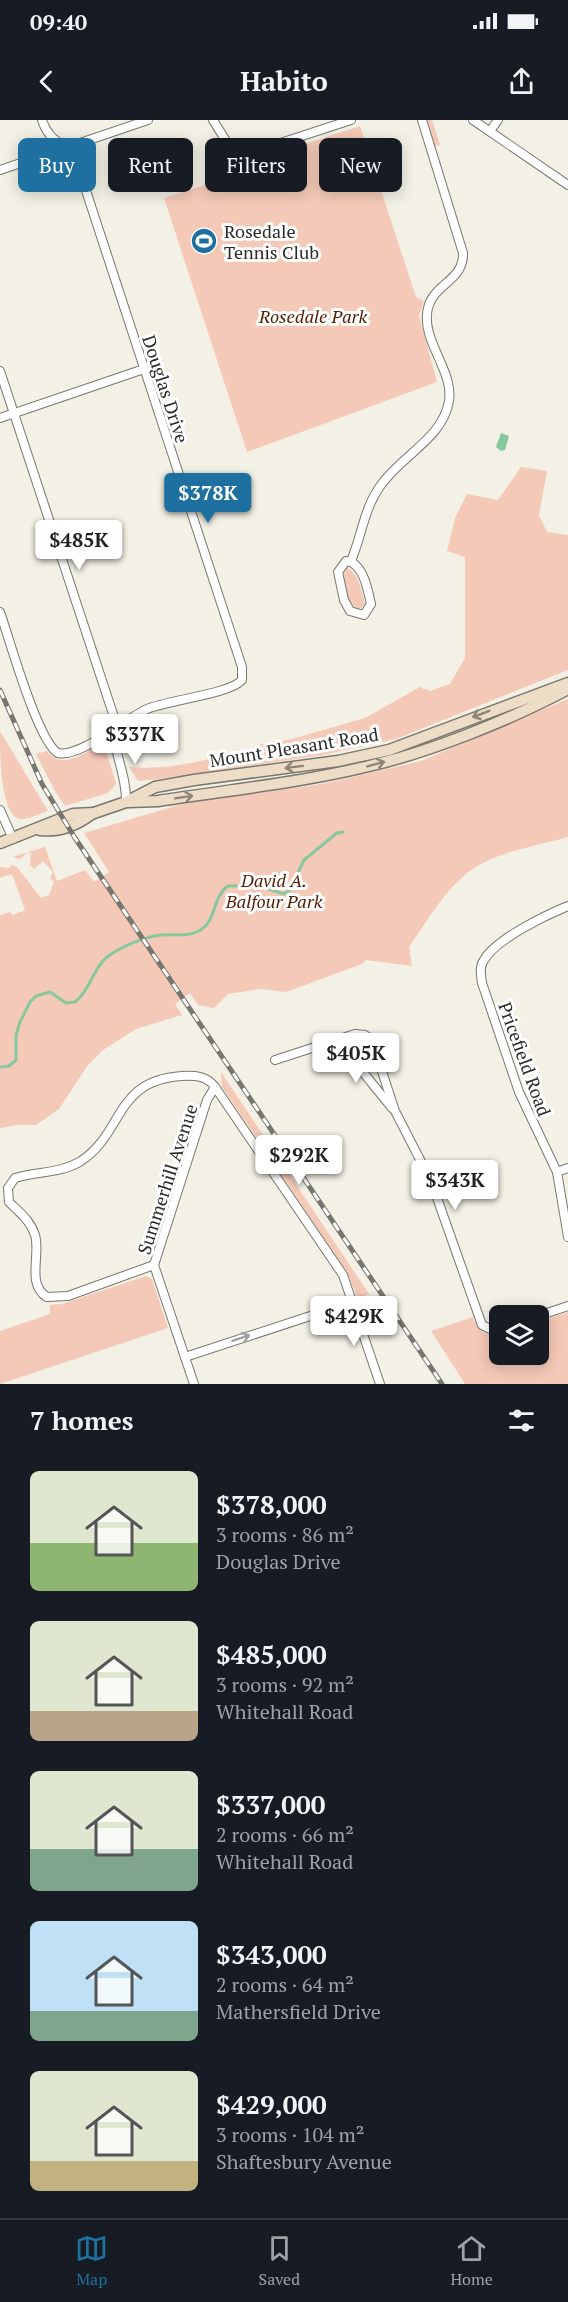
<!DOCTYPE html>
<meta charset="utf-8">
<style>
body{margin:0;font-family:"PT Serif",serif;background:#242831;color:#f1f3f6;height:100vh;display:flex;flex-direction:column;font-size:22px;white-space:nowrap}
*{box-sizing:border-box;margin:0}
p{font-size:20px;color:#9ea1a6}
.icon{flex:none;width:33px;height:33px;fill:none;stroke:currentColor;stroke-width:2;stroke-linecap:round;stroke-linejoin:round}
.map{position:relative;height:1264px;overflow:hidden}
.drawer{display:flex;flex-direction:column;background:#171b24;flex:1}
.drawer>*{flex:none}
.top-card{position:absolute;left:18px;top:18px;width:532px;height:54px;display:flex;gap:12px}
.tools{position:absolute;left:489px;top:1185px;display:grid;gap:12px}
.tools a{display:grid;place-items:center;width:60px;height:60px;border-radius:9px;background:#171b24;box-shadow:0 3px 15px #0003;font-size:30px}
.price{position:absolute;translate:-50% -51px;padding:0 14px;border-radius:6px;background:#fff;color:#222;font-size:20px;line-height:39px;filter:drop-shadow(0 2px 3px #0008)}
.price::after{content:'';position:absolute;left:50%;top:36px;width:18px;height:14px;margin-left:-9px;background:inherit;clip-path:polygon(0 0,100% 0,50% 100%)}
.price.selected{background:#1e70a1;color:#fff}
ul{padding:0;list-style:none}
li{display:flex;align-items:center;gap:18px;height:150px;padding:0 30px}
li span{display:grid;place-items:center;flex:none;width:168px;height:120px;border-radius:9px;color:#555}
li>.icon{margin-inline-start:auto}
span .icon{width:72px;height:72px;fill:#fffc;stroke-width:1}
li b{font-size:26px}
h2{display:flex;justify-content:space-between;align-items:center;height:72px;padding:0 30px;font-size:26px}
.chip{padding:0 21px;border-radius:9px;background:#171b24;box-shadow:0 3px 15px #0003;font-size:21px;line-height:54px}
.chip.selected{background:#1e70a1;color:#fff}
.status{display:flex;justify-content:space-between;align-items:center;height:42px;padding:0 30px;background:#171b24;direction:ltr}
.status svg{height:16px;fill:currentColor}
header{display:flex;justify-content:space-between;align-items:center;height:78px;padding:0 30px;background:#171b24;font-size:27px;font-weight:700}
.dock{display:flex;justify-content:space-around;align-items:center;height:84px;border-top:2px solid #363941;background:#171b24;font-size:16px;color:#9ea1a6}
.dock a{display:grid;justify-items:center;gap:3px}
.dock .selected{color:#1e70a1}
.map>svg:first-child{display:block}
.green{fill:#f5c9b7}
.water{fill:#87c89f}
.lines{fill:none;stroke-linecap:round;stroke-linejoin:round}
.stream{stroke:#87c89f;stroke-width:3}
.street-casing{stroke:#79776d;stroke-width:10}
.secondary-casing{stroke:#79776d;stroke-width:13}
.street{stroke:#fff;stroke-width:8}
.secondary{stroke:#eeddc6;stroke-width:10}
.rail-casing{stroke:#78776f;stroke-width:5}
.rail{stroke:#fff;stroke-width:3;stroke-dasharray:9;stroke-linecap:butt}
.oneway{stroke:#8c8476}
.oneway2{stroke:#a0a09d}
.labels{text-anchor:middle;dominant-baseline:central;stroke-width:6;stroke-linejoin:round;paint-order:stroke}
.poi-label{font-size:18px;fill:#2b2b26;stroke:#fff;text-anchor:start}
.park-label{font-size:18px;font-style:italic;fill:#571d00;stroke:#fff}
.street-label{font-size:18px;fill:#2b2b26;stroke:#fff}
</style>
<div class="status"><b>09:40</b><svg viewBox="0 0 49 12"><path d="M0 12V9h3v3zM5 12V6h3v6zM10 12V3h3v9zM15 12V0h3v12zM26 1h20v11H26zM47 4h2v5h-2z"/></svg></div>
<header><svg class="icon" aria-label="back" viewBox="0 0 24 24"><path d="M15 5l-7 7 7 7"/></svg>Habito<svg class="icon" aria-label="share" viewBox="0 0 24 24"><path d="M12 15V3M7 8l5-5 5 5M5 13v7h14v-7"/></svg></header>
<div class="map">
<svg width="568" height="1264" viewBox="0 0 568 1264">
<rect width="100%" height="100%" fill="#f3f1e5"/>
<!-- green -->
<g class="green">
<path d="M 425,0 L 432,0 L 440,25 L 434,27 Z"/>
<path d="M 360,6 L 416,177 L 424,181 L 419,196 L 437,262 L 247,332 L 164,78 L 211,63 L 221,51 Z"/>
<path d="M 521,347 L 547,351 L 539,395 L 547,412 L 568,415 L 568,550 L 396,619 L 323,635 L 158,659 L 138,661 L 129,647 C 167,650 203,642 240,630 L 242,634 L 262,629 L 260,624 L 292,619 L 365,598 L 420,567 L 430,571 L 450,564 L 465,538 L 465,437 L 447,431 L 455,398 L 467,374 L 498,380 Z"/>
<path d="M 347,448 C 358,452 363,473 365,485 L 359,489 C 345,483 346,468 343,455 Z"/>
<path d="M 568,579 L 568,717 C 541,725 502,731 479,745 C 448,763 429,799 409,827 L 412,846 L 366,840 L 362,844 L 286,872 L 261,869 L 228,874 L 214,888 L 198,885 L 190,873 L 175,884 L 182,895 L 136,909 L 103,930 L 88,945 L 59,989 L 36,1005 L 17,1005 L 0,1008 L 0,795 L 10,792 L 13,795 L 25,790 L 12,754 L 0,758 L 0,747 L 10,748 L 11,745 L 17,747 L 41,778 L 49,775 L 54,762 L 50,758 L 53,752 L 43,741 L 34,749 L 30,745 L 31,733 L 27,733 L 20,739 L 12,737 L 45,727 L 57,761 L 85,750 L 94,762 L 109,752 L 84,713 L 189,682 L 322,664 L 421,641 Z"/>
<path d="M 0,611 L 48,691 C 39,694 28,700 20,699 C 0,696 0,631 0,611 Z"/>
<path d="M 97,626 L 104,627 L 106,631 L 116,664 L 108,673 L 65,686 L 56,673 L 36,634 L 47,631 C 61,650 81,635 97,626 Z"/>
<path d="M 361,927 L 367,928 L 376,951 L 372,953 L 358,936 L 357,930 Z"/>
<path d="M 221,952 L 369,1174 L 358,1179 L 347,1152 L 222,967 Z"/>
<path d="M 146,1156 L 152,1159 L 168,1208 L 0,1264 L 0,1211 L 50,1194 L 50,1185 L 62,1184 Z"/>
<path d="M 568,1192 L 568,1264 L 465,1264 L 431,1211 L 473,1197 C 478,1210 484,1217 499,1215 L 500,1234 L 538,1234 L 539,1202 Z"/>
</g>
<!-- water -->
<path class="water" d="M 501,313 L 509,316 L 505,330 L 501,331 L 496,327 Z"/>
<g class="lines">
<!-- stream -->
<path class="stream" d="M 0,947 L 9,946 L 16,940 L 16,915 L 20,902 L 30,882 L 36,876 L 50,872 L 66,883 L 75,882 C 91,869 93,848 107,837 C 120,827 146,816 162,815 C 175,814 187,817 199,811 C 217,801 212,777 228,766 L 259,766 L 284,774 L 289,771 L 304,740 L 337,713 L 343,712"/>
<!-- street casing -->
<g class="street-casing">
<g id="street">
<path d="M 213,0 L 231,29 L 238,32 L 259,30 L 351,0"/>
<path d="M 473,0 L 568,65"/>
<path d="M 490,11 L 498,0"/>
<path d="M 0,50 L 148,0"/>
<path d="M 0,251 L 113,594 C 109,625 127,651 126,682"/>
<path d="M 0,298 L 144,249"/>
<path d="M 346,441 C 363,442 368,470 371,484 L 364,495 L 350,491 L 344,480 L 338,452 Z"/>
<path d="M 351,441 C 362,415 364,388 381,365 C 402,335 443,318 449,281 C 454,250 420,220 428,188 C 434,163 464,161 463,133 L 422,0"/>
<path d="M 0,492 C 9,518 38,622 58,633 C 80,638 125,599 147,589 C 168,580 230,574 242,560 L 242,547 L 75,37 C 62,21 49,22 42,0"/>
<path d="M 0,690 L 13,719"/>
<path d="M 568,786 C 546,795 496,819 484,840 C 479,847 481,855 482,863 L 519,972 L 557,1052 L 568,1117"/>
<path d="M 332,921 L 362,951 L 392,988"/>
<path d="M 275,940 L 355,914 L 365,915 L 372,921 L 395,991 L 431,1061 L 482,1205 L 492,1210 L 500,1209"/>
<path d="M 557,1052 L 568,1048"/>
<path d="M 154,1145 L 68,1176 L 47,1177 C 26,1164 41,1135 35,1115 C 30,1100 20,1093 9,1082 L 8,1068 L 15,1058 C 37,1051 60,1054 81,1041 C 124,1013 114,960 182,956 C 195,955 207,956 215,967 L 343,1155 L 380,1264"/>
<path d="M 538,1196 L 568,1186"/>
<path d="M 185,1237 L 353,1182"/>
<path d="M 194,1264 L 154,1145 L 207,980 L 215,967"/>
</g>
</g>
<!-- secondary casing -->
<g class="secondary-casing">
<g id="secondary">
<path d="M 129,682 L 158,681 C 228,670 300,663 369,646 C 430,632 512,599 568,569"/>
<path d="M 40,710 C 61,712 77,705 93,693"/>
<path d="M 0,723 L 73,694 L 94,693 L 126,682 L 155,667 L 194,660 L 338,641 L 389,630 L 568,563"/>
</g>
</g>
<!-- street -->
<use href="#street" class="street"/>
<!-- secondary -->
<use href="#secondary" class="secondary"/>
<!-- rail casing -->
<g class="rail-casing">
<path id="rail" d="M 0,570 L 42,664 L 75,718 L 442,1264"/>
</g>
<!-- rail -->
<use href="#rail" class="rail"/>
</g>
<!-- one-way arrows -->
<defs><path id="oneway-shaft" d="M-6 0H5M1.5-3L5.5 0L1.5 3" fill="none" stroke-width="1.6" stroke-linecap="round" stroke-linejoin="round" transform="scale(1.5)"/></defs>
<g class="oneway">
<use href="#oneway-shaft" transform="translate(481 594) rotate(159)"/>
<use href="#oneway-shaft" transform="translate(376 644) rotate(-15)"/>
<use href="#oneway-shaft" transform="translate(294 647) rotate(173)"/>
<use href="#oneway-shaft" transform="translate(184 677) rotate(-9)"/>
</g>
<use class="oneway2" href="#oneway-shaft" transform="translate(241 1218) rotate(-18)"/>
<!-- icons -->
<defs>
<g id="stadium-disc" transform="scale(1.35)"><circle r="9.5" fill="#1e70a1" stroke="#fff"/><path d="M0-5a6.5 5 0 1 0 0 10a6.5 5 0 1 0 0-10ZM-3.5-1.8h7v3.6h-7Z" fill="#fff"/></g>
</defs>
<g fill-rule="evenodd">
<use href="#stadium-disc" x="204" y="121"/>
</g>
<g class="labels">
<!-- poi labels -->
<g class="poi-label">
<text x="224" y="111">Rosedale<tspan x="224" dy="21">Tennis Club</tspan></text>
</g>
<!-- park labels -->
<g class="park-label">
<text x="313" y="196">Rosedale Park</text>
<text x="274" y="760">David A.<tspan x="274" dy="21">Balfour Park</tspan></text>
</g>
<!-- street labels -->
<g class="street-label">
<text transform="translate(166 269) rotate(72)">Douglas Drive</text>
<text transform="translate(294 627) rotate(-9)">Mount Pleasant Road</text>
<text transform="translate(525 939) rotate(70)">Pricefield Road</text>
<text transform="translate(167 1059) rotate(-72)">Summerhill Avenue</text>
</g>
</g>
</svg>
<div class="tools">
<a><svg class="icon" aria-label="layers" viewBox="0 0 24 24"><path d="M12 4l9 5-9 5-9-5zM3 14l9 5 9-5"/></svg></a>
</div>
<b class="price selected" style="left:208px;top:404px">$378K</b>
<b class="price" style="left:79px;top:451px">$485K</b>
<b class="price" style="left:135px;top:645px">$337K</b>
<b class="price" style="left:356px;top:964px">$405K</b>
<b class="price" style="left:299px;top:1066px">$292K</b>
<b class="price" style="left:455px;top:1091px">$343K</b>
<b class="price" style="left:354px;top:1227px">$429K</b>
<div class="top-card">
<a class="chip selected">Buy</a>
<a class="chip">Rent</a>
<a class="chip">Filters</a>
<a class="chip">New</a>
</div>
</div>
<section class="drawer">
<h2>7 homes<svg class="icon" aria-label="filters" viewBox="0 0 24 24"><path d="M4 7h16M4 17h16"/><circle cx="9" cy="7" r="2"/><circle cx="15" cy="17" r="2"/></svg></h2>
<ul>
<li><span style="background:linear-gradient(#dfe7d0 60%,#8fb573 0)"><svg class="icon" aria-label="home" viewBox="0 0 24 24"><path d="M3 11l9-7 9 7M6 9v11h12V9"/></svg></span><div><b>$378,000</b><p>3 rooms · 86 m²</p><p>Douglas Drive</p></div></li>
<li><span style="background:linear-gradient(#dfe7d0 75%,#b9a48a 0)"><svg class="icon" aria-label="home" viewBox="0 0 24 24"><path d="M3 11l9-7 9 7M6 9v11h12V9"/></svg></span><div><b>$485,000</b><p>3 rooms · 92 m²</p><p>Whitehall Road</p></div></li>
<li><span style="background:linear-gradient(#dfe7d0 65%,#7fa58c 0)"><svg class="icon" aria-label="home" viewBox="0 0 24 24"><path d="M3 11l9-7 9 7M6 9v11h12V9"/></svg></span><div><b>$337,000</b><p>2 rooms · 66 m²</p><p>Whitehall Road</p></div></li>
<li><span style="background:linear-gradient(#bfe0f5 75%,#7fa58c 0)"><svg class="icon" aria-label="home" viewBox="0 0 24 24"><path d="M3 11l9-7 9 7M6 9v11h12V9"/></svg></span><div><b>$343,000</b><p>2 rooms · 64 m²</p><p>Mathersfield Drive</p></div></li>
<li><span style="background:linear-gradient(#dfe7d0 75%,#c2b280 0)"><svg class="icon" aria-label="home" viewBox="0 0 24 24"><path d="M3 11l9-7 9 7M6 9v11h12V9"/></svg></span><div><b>$429,000</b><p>3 rooms · 104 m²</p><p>Shaftesbury Avenue</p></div></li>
</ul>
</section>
<nav class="dock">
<a class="selected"><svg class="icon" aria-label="map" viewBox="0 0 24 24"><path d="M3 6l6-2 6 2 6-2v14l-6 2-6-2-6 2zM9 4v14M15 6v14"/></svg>Map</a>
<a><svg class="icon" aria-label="saved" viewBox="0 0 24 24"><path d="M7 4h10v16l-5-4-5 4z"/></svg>Saved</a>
<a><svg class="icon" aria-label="home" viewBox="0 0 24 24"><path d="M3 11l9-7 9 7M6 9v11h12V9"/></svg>Home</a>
</nav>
